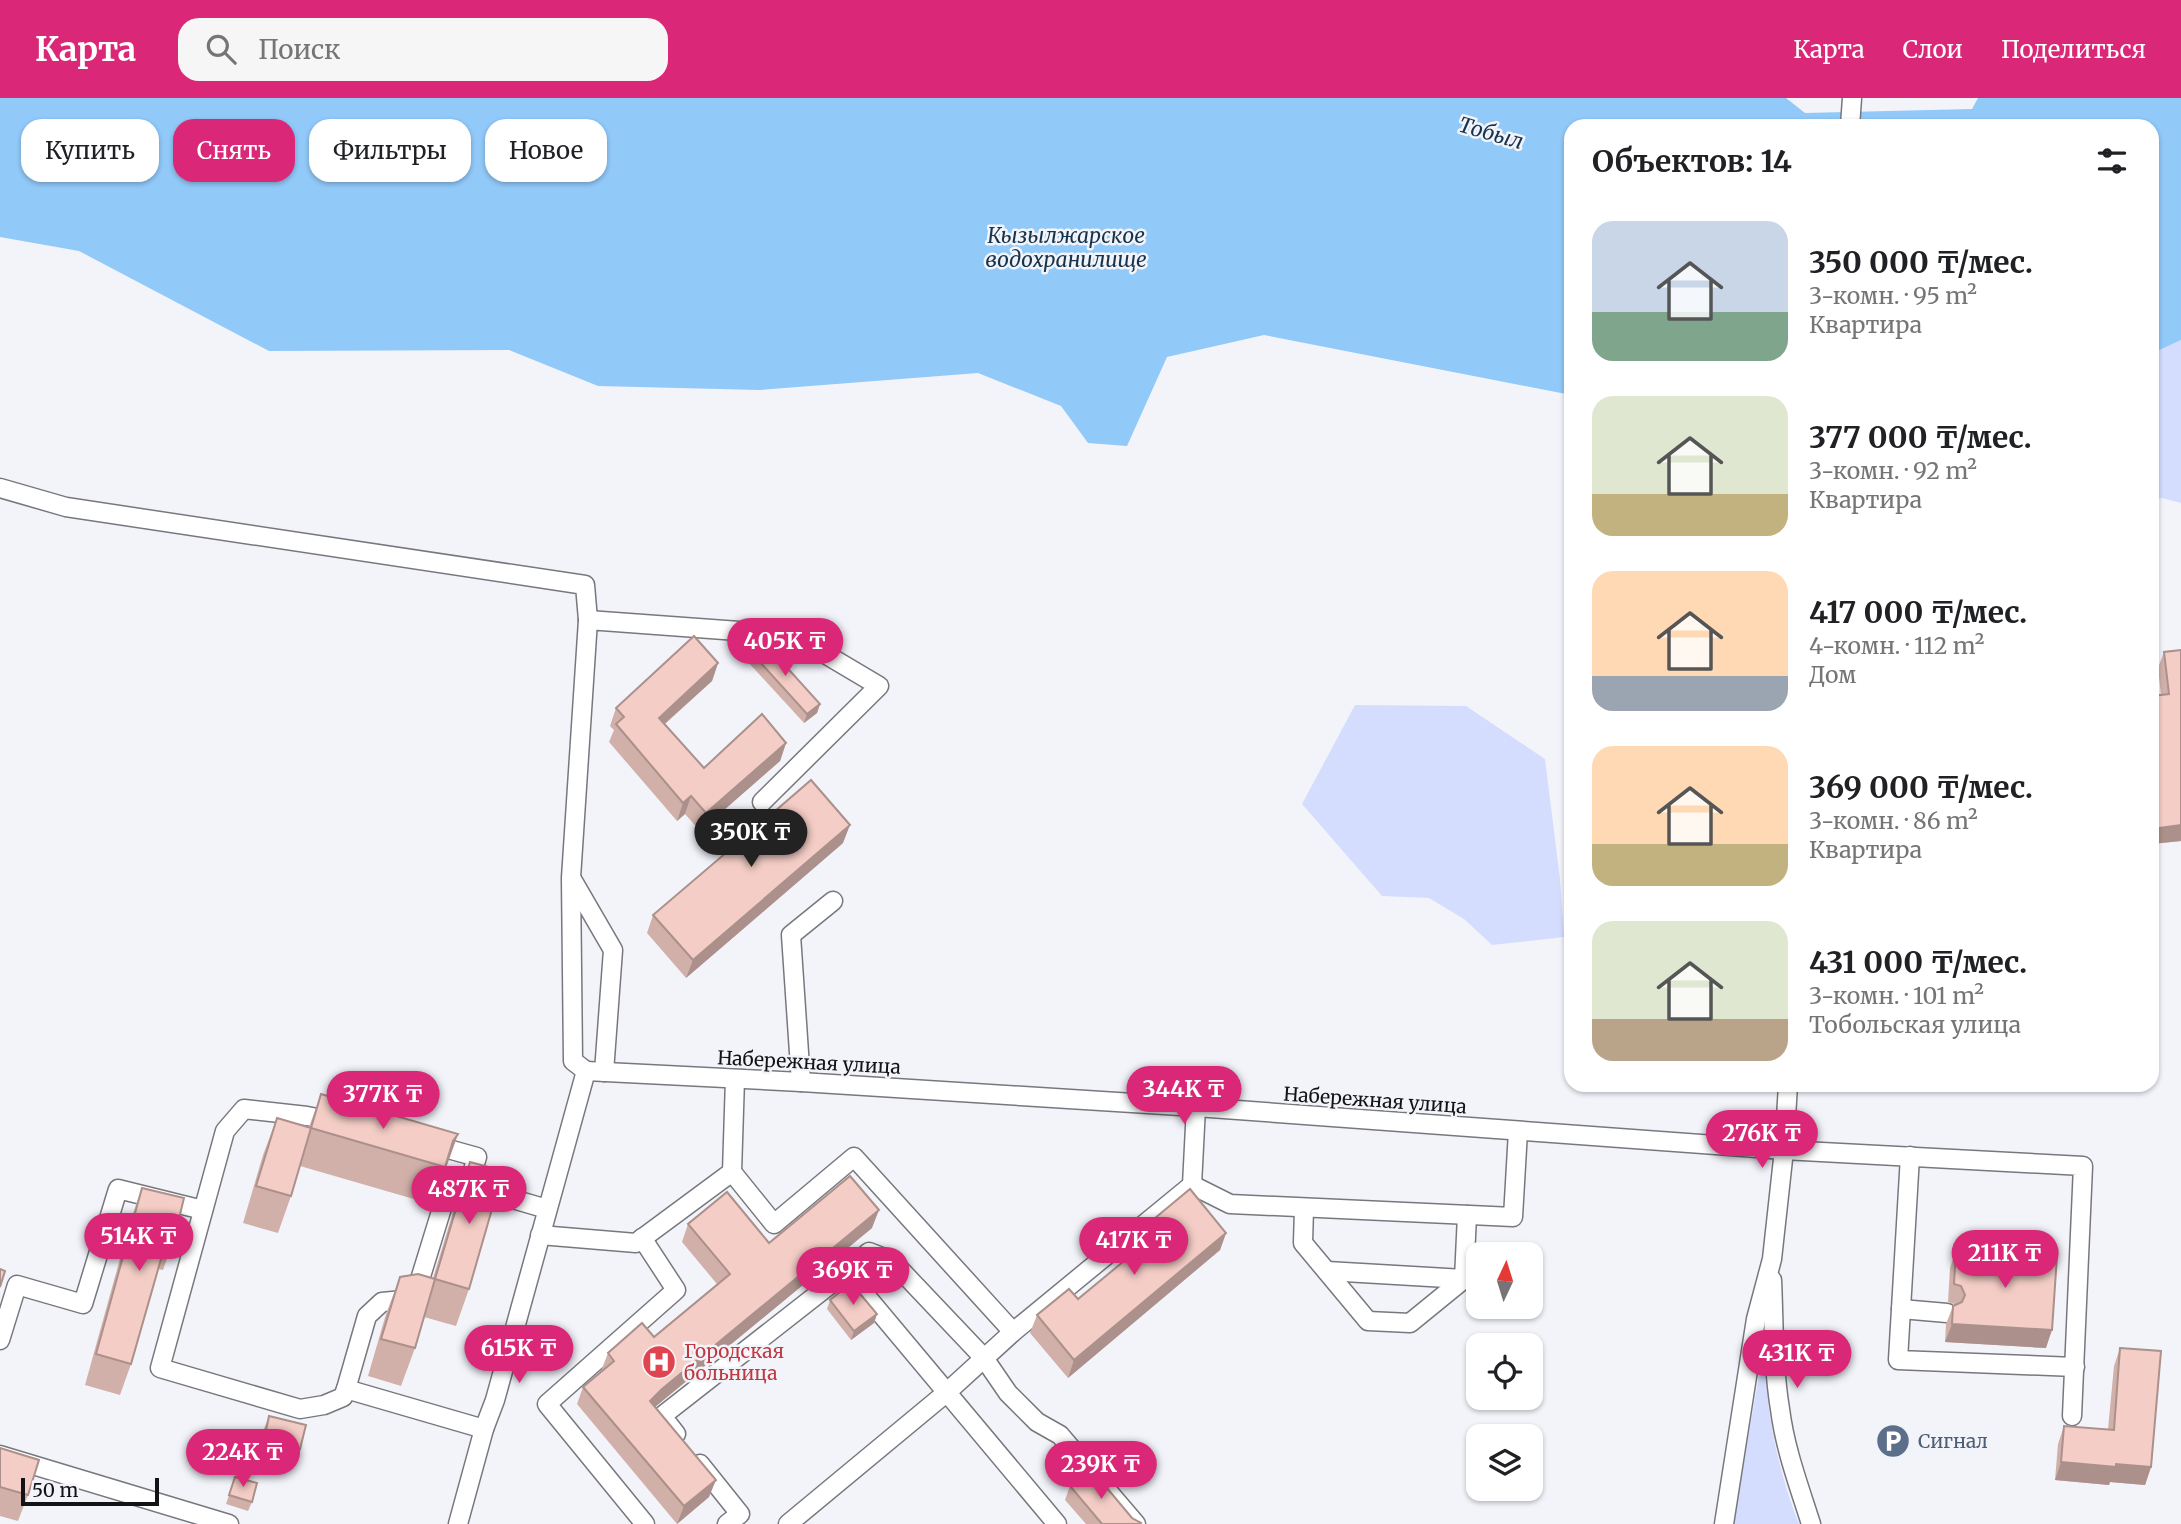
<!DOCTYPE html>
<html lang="ru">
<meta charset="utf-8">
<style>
body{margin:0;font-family:Merriweather,serif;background:#f6f6f6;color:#202124;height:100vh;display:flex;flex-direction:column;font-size:26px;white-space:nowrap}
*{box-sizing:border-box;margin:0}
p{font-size:23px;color:#757577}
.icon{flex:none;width:38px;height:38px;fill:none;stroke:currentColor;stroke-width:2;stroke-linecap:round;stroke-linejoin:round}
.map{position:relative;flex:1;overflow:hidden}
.panel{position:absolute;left:1564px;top:21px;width:595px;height:973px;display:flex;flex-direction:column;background:#fff;border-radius:21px;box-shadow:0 2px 5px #0004}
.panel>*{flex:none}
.banner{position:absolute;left:21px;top:21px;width:665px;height:63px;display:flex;gap:14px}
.needle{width:46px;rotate:4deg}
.buttons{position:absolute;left:1466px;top:1144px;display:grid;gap:14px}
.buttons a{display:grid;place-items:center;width:77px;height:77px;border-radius:14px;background:#fff;box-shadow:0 2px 5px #0004;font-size:35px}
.scale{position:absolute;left:21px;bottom:18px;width:138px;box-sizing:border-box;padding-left:7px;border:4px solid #131315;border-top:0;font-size:19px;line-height:24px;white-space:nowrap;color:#131315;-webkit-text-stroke:5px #f3f4fa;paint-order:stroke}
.price{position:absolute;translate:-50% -60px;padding:0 16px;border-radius:24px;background:#db2777;color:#fff;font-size:23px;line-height:46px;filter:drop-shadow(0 2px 4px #0008)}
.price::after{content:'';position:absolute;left:50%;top:42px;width:21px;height:16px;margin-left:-10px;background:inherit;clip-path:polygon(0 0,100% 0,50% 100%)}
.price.current{background:#222;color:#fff}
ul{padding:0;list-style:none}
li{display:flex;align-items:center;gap:21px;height:175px;padding:0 28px}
li span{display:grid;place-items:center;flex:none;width:196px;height:140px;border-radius:21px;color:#555}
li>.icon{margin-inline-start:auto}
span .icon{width:84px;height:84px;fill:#fffc;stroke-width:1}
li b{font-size:30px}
h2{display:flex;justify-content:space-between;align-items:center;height:84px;padding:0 28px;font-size:30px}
.tag{padding:0 24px;border-radius:21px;background:#fff;box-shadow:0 2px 5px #0004;font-size:24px;line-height:63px}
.tag.current{background:#db2777;color:#fff}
header{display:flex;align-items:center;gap:42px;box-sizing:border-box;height:98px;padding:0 35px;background:#db2777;color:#fff}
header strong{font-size:33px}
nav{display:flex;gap:38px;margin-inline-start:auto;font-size:24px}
.search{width:490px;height:63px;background:#f6f6f6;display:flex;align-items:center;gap:18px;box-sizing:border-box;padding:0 24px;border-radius:21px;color:#757577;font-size:26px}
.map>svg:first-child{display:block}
.green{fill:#d5ddfe}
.water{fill:#91c9f9}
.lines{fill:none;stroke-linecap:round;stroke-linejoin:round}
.minor-casing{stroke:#77787e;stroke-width:21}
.minor{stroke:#fff;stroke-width:18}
.wall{fill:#d2b0aa}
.shaded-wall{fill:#ab908b}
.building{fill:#f4cdc6;stroke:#ab908b;stroke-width:2}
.labels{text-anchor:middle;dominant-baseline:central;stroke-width:5;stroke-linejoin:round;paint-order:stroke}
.street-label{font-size:19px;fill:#131315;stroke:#f3f4fa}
.health-label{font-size:19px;fill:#be3a42;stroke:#f3f4fa;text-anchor:start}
.service-label{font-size:19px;fill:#4e5e75;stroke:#f3f4fa;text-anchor:start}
.water-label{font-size:21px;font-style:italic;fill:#16344d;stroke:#f3f4fa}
</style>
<header>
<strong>Карта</strong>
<div class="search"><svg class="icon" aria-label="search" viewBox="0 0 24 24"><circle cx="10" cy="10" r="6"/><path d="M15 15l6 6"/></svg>Поиск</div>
<nav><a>Карта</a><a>Слои</a><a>Поделиться</a></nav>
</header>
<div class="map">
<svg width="2181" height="1426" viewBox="0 0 2181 1426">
<rect width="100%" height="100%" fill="#f3f4fa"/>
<!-- green -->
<g class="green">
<path d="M 2181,242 L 2181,405 L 2162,400 L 2153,402 L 2153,255 Z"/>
<path d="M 1355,607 L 1466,608 L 1545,661 L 1560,781 L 1564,839 L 1492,847 L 1464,821 L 1429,800 L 1382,798 L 1302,706 Z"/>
<path d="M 1764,1249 C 1766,1312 1776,1367 1799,1426 L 1733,1426 Z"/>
</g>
<!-- water -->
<path class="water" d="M 0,0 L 1786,0 L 1805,15 L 1972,11 L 1978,0 L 2181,0 L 2181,242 L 2153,255 L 2152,28 L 1572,28 L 1571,297 L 1264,237 L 1167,259 L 1127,348 L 1088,345 L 1061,308 L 978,275 L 760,292 L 598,288 L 509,252 L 269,253 L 79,153 L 0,139 Z"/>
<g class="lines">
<!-- minor casing -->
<g class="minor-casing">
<g id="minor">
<path d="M 1850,28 L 1852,0"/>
<path d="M 0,390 L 66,409 L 585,487 L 588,522"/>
<path d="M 573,783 L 613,852 L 604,974"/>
<path d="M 586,973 L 801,984 L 1196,1009 L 1784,1052 L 2083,1068 L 2072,1318"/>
<path d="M 586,973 L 573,963 L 571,780 L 588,522 L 793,537 L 879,588 L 762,704"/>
<path d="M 801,984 L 791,837 L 833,803"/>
<path d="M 334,1023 L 307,1018 L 244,1011 L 225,1033 L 160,1270 L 300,1311 L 324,1307 L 343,1299 L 346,1291 L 484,1331"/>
<path d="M 430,1046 L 477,1059 L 468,1088 L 547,1111"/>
<path d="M 1910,1058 L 1898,1262 L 2075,1269"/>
<path d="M 732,1074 L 774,1126 L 854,1059 L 1013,1234"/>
<path d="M 1192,1087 L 1230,1106 L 1513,1119 L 1518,1033"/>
<path d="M 1304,1110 L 1303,1145 L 1368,1223 L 1410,1225 L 1464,1181 L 1467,1117"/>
<path d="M 540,1137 L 636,1145 L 732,1074 L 735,981"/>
<path d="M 642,1140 L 676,1192 L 547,1306 L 645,1426"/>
<path d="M 1327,1173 L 1464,1181"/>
<path d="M 1772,1182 C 1774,1225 1773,1269 1780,1311 C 1785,1351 1799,1388 1811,1426"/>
<path d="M 1901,1211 L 1947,1215"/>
<path d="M 0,1242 L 17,1187 L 83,1206 L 118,1091 L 203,1112"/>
<path d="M 346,1291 L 367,1218 L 382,1204 L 414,1201 L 450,1084 L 468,1088"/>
<path d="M 676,1336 L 662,1318 L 846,1174"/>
<path d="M 0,1357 L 229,1426"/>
<path d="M 700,1366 L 740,1416 L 727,1426"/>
<path d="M 458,1426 L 484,1331 L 495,1302 L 586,973"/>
<path d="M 788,1426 L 946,1295 L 1013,1234 L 1192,1087 L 1196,1009"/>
<path d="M 1057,1426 L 846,1174 L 869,1154 L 892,1163 L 984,1260 L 1008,1295 L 1037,1324 L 1060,1337 L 1136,1426"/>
<path d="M 1724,1426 L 1756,1221 L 1772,1161 L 1784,1052 L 1788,987"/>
</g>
</g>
<!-- minor -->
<use href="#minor" class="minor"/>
</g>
<!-- wall -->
<g class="wall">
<path d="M 2181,552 L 2181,743 L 2152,746 L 2152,598 L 2161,597 L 2158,570 L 2164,554 Z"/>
<path d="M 751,554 L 820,606 L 817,615 L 804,625 L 747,563 Z"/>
<path d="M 718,565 L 712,583 L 665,626 L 704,670 L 786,645 L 780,663 L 700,733 L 685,716 L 677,723 L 609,644 L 614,632 L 610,628 L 616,610 Z"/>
<path d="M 715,725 L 745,739 L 843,745 L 686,880 L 647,835 L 653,817 L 722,758 L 709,743 Z"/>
<path d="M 321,996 L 458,1036 L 431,1106 L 300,1068 L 291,1098 L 278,1135 L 243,1125 L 263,1057 L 277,1020 L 309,1029 Z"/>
<path d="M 470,1064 L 469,1191 L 456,1228 L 424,1219 L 415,1250 L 401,1288 L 368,1278 L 386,1216 L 400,1179 L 433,1180 L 457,1101 Z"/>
<path d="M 142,1090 L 174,1141 L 163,1172 L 158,1171 L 131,1266 L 120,1297 L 85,1287 L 131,1121 Z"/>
<path d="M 1155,1120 L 1226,1135 L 1220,1152 L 1068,1280 L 1030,1235 L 1037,1217 L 1078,1201 L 1151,1141 L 1148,1138 Z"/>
<path d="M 688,1126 L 769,1145 L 872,1130 L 655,1309 L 709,1399 L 677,1426 L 577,1306 L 583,1289 L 601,1273 L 608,1255 L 654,1239 L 717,1186 L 682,1144 Z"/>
<path d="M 1956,1152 L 2046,1250 L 1945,1244 L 1946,1226 L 1953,1208 L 1955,1208 L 1954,1206 L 1948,1204 L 1950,1170 Z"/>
<path d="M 830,1202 L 877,1216 L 874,1225 L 851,1242 L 827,1211 Z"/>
<path d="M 2120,1250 L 2151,1369 L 2145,1387 L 2110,1384 L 2109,1387 L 2055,1382 L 2058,1346 L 2064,1328 L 2108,1331 L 2114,1268 Z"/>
<path d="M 269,1318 L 300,1351 L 294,1369 L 257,1360 L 262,1336 Z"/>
<path d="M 0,1350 L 28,1397 L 18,1423 L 0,1418 Z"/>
<path d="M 235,1379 L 252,1404 L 248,1413 L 226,1406 Z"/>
<path d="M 1070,1388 L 1132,1420 L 1141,1426 L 1086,1426 L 1065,1402 Z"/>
</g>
<!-- shaded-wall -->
<g class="shaded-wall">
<path d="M 718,565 L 712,583 L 652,637 L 659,620 Z"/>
<path d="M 820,606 L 817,615 L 804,625 L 807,616 Z"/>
<path d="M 786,645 L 780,663 L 700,733 L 706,715 Z"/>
<path d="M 691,698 L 685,716 L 677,723 L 683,705 Z"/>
<path d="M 850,727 L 843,745 L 686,880 L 693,862 Z"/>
<path d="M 2181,727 L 2181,743 L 2152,746 L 2152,731 Z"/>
<path d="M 458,1036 L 445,1073 L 442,1077 L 453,1043 Z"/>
<path d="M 879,1112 L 872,1130 L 655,1309 L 650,1303 L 662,1291 Z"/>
<path d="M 1226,1135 L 1220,1152 L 1068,1280 L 1074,1262 Z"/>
<path d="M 877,1216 L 874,1225 L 851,1242 L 854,1233 Z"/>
<path d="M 1952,1226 L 2052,1232 L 2046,1250 L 1945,1244 Z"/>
<path d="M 2061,1364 L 2116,1366 L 2151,1369 L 2145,1387 L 2110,1384 L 2109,1387 L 2055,1382 Z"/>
<path d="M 716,1382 L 709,1399 L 677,1426 L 684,1408 Z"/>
</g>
<!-- building -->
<g class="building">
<path d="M 694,538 L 718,565 L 659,620 L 704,670 L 762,616 L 786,645 L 706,715 L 691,698 L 683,705 L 616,626 L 624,619 L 616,610 Z"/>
<path d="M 763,543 L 820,606 L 807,616 L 751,554 Z"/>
<path d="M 2181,552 L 2181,727 L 2152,731 L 2152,598 L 2169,596 L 2164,554 Z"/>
<path d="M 811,682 L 850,727 L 693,862 L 653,817 L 734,748 L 715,725 L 724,717 L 745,739 Z"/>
<path d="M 321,996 L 458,1036 L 453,1043 L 445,1069 L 311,1030 Z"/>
<path d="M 277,1020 L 311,1030 L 291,1098 L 256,1088 Z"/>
<path d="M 470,1064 L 503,1073 L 469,1191 L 435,1181 Z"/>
<path d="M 850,1078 L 879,1112 L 662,1291 L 650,1303 L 716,1382 L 684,1408 L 583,1289 L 614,1263 L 608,1255 L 642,1225 L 654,1239 L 730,1176 L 688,1126 L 727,1094 L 769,1145 Z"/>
<path d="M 142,1090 L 184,1100 L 174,1141 L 167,1140 L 131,1266 L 96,1256 Z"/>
<path d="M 1190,1091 L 1226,1135 L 1074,1262 L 1037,1217 L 1069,1191 L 1078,1201 L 1164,1130 L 1155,1120 Z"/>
<path d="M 1956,1152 L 2057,1158 L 2052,1232 L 1952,1226 L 1953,1208 L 1962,1204 L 1965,1197 L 1961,1188 L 1954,1186 Z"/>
<path d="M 0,1171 L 5,1173 L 0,1189 Z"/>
<path d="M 418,1176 L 435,1181 L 415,1250 L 381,1241 L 400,1179 Z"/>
<path d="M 851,1185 L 877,1216 L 854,1233 L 830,1202 Z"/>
<path d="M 2120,1250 L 2161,1253 L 2151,1369 L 2116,1366 L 2116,1369 L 2061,1364 L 2064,1328 L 2114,1332 Z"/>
<path d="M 269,1318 L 306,1327 L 300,1351 L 264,1342 Z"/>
<path d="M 0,1350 L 39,1362 L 28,1397 L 0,1389 Z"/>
<path d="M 1091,1371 L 1132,1420 L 1141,1425 L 1140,1426 L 1102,1426 L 1070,1388 Z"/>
<path d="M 235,1379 L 257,1385 L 252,1404 L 229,1397 Z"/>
</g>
<!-- icons -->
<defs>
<g id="hospital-disc" transform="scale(1.75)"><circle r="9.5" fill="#e0444e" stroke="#f3f4fa"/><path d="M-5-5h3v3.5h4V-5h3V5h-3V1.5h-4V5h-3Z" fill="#fff"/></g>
<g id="parking-disc" transform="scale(1.75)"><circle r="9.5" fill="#5c6f8a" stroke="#f3f4fa"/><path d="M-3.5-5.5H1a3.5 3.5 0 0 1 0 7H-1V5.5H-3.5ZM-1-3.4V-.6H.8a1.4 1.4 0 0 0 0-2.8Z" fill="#fff"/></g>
</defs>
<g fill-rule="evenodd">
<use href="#hospital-disc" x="659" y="1264"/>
<use href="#parking-disc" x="1893" y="1343"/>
</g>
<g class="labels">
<!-- street labels -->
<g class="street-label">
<text transform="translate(809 964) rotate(3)">Набережная улица</text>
<text transform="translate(1375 1002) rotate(4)">Набережная улица</text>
</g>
<!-- health labels -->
<g class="health-label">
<text x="684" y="1253">Городская<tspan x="684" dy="22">больница</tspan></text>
</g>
<!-- service labels -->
<g class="service-label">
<text x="1918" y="1343">Сигнал</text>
</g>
<!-- water labels -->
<g class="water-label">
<text transform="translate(1491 35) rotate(16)">Тобыл</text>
<text x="1066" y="137">Кызылжарское<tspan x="1066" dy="24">водохранилище</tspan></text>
</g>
</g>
</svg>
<div class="buttons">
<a><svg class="needle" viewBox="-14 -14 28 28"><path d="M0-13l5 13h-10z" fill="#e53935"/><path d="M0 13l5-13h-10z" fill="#757577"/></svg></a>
<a><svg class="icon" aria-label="locate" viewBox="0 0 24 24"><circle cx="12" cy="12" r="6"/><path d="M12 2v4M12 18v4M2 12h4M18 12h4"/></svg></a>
<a><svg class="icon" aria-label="layers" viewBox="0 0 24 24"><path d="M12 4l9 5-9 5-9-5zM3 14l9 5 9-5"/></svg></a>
</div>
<div class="scale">50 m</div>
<b class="price" style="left:785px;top:580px">405K ₸</b>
<b class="price current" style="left:751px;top:771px">350K ₸</b>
<b class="price" style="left:1184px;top:1028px">344K ₸</b>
<b class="price" style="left:383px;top:1033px">377K ₸</b>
<b class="price" style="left:1762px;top:1072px">276K ₸</b>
<b class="price" style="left:469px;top:1128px">487K ₸</b>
<b class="price" style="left:139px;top:1175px">514K ₸</b>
<b class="price" style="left:1134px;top:1179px">417K ₸</b>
<b class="price" style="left:2005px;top:1192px">211K ₸</b>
<b class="price" style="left:853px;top:1209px">369K ₸</b>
<b class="price" style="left:519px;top:1287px">615K ₸</b>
<b class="price" style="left:1797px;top:1292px">431K ₸</b>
<b class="price" style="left:243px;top:1391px">224K ₸</b>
<b class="price" style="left:1101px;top:1403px">239K ₸</b>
<div class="banner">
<a class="tag">Купить</a>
<a class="tag current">Снять</a>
<a class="tag">Фильтры</a>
<a class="tag">Новое</a>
</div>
<section class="panel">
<h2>Объектов: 14<svg class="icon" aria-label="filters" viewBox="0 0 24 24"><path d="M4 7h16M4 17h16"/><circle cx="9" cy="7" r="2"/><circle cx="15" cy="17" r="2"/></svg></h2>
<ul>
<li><span style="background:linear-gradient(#c9d6e8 65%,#7fa58c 0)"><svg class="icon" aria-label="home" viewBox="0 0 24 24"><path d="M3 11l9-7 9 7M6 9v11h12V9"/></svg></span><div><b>350 000 ₸/мес.</b><p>3-комн. · 95 m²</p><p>Квартира</p></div></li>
<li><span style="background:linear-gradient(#dfe7d0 70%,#c2b280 0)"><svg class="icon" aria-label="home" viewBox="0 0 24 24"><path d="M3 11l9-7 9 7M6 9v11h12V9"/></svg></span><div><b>377 000 ₸/мес.</b><p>3-комн. · 92 m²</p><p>Квартира</p></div></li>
<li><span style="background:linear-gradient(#ffd9b3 75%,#9aa5b1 0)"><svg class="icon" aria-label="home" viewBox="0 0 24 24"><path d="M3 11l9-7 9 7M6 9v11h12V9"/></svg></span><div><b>417 000 ₸/мес.</b><p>4-комн. · 112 m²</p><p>Дом</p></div></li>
<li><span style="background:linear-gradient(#ffd9b3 70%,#c2b280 0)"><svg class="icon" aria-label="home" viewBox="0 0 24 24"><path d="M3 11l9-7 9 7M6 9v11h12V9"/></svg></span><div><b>369 000 ₸/мес.</b><p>3-комн. · 86 m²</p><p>Квартира</p></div></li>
<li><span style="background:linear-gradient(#dfe7d0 70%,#b9a48a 0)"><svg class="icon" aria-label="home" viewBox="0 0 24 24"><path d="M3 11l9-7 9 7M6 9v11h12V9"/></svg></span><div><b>431 000 ₸/мес.</b><p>3-комн. · 101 m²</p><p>Тобольская улица</p></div></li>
</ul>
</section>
</div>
